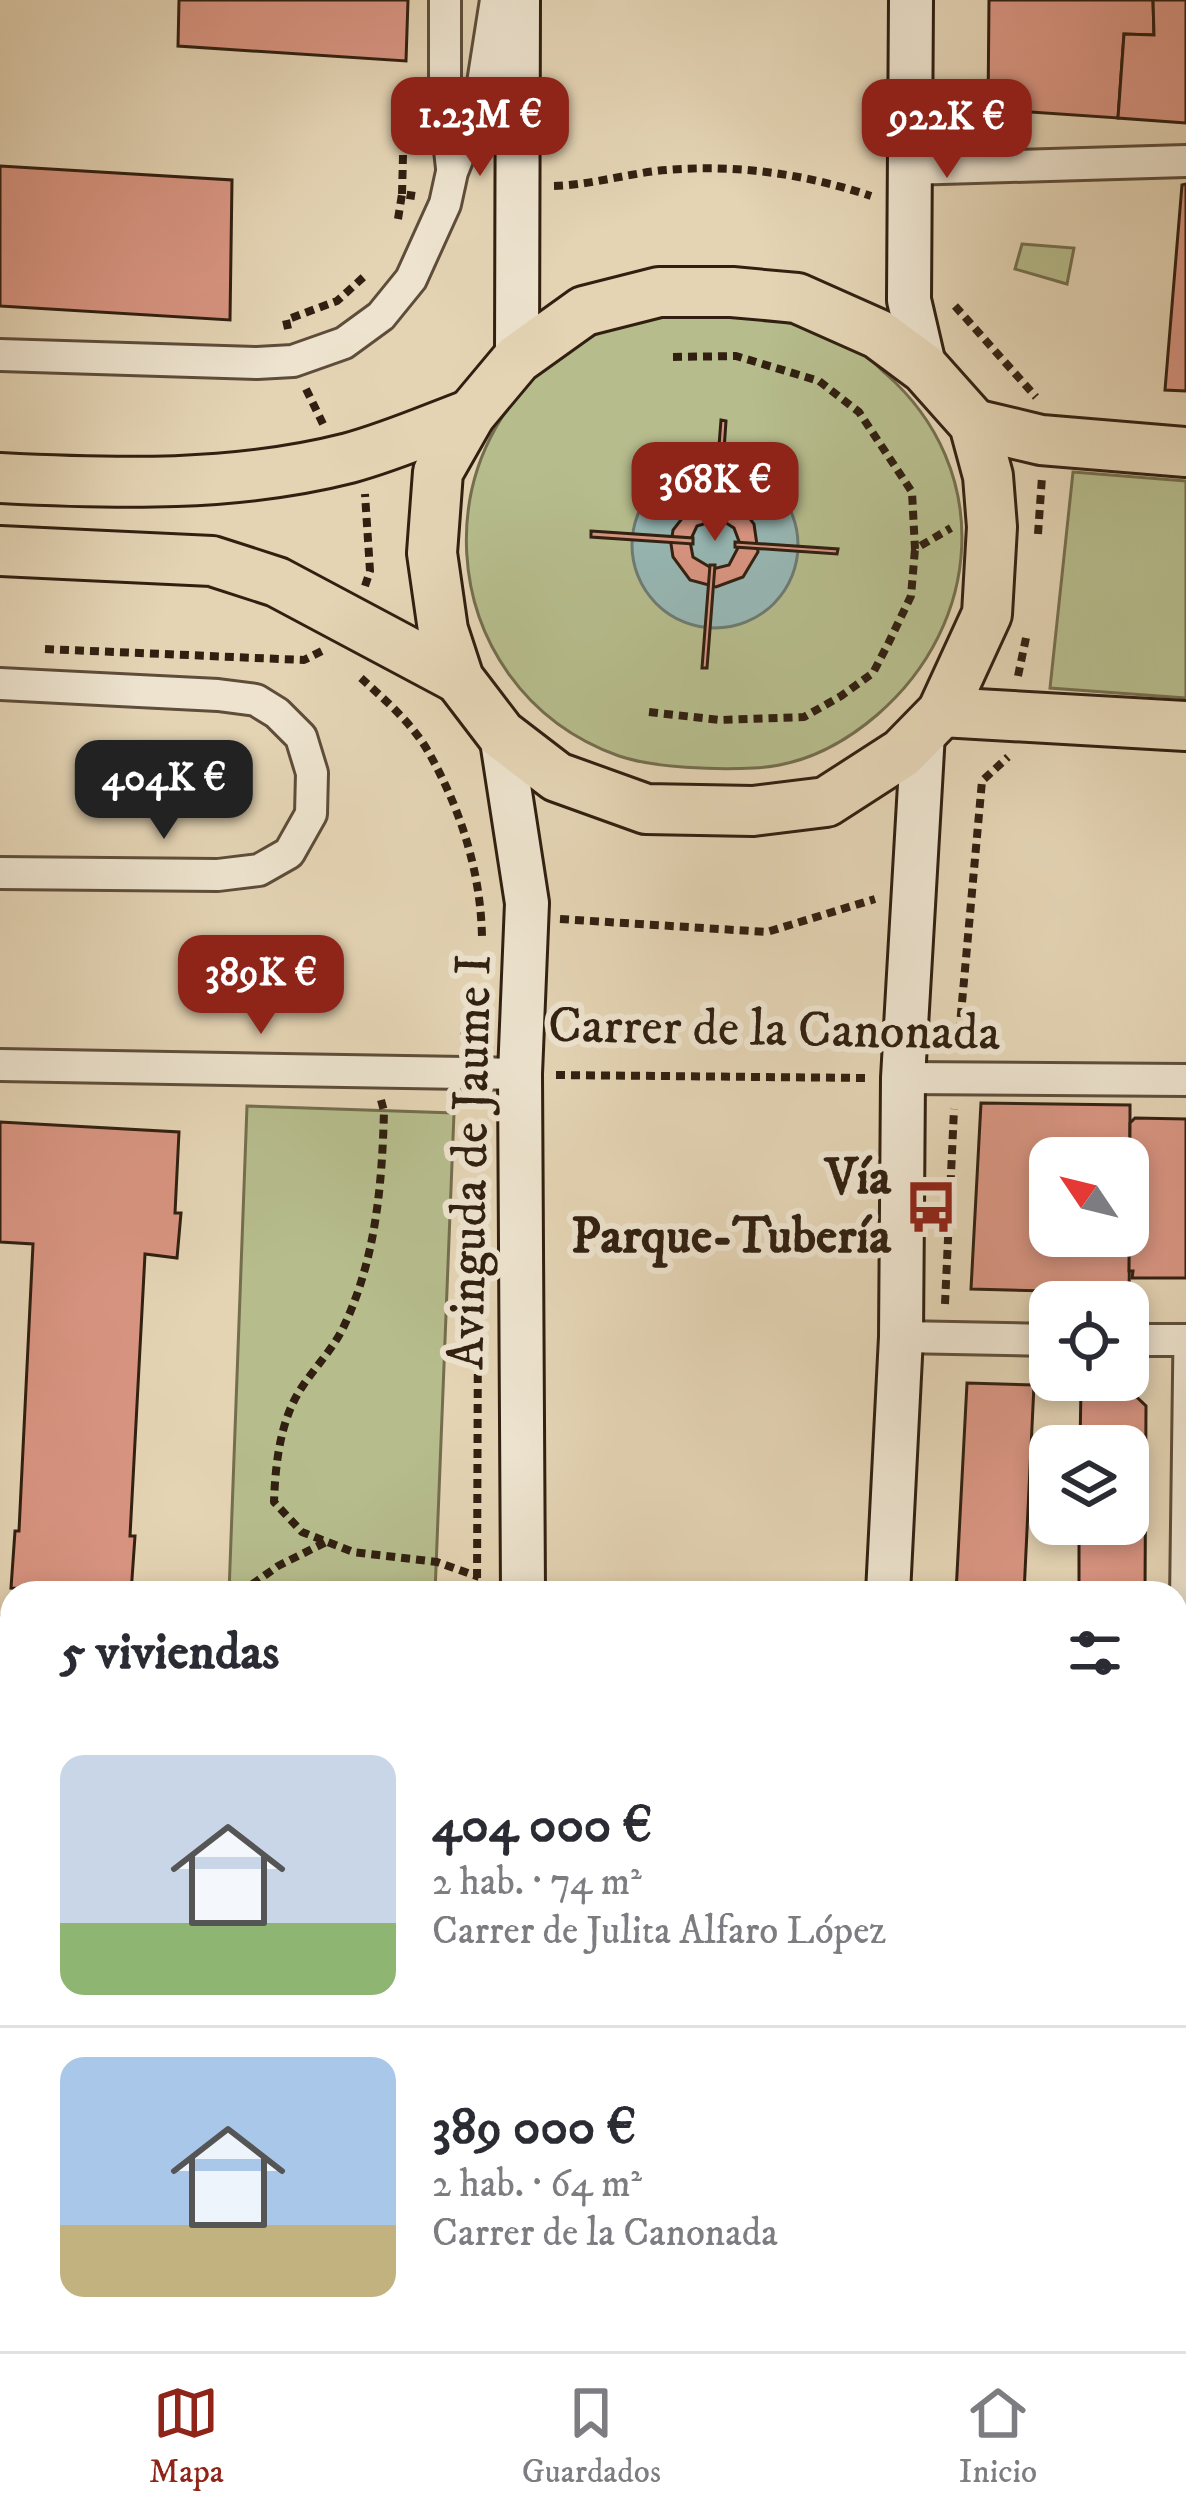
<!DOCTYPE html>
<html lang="es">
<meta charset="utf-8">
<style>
body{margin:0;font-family:"IM FELL DW Pica",serif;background:#f2f2f3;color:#2b2b33;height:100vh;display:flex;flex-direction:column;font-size:45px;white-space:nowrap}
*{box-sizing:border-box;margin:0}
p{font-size:39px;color:#7c7c81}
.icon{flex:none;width:66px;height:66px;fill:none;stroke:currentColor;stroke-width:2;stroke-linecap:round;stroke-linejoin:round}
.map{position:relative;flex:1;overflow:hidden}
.side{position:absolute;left:0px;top:1581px;width:1188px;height:771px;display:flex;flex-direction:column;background:#fff;border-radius:36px 36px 0 0;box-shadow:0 6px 18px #0003}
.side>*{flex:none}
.needle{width:78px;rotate:305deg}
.tools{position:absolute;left:1029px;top:1137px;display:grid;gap:24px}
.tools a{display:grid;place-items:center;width:120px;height:120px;border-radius:24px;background:#fff;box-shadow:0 6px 18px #0003;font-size:60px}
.price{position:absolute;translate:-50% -102px;padding:0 27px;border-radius:24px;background:#8f2418;color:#fff;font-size:39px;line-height:78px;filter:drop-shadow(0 3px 6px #0008)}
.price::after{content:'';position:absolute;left:50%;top:72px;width:36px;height:27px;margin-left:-18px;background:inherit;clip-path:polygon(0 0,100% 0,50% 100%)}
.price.active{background:#222;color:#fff}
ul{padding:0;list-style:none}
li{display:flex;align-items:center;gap:36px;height:300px;padding:0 60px}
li+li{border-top:3px solid #e1e1e2}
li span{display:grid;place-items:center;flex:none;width:336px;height:240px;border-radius:24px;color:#555}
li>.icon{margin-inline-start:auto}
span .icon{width:144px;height:144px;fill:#fffc;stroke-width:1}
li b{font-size:51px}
h2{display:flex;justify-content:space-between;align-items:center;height:144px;padding:0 60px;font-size:51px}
.menu{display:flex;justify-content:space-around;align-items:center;height:168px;border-top:3px solid #e1e1e2;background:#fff;font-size:33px;color:#7c7c81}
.menu a{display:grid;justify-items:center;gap:6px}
.menu .active{color:#8f2418}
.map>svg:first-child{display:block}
.green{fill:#b6bc8c;stroke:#746e4e;stroke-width:3}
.water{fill:#97b7b4;stroke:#6e7b73;stroke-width:3}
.building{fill:#d99582;stroke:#312011;stroke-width:3;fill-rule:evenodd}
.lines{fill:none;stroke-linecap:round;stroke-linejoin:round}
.pedestrian-casing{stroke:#5e4d3a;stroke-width:27}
.minor-casing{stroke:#5e4d3a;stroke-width:36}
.secondary-casing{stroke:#312011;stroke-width:48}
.primary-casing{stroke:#312011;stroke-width:54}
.path{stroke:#312011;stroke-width:8;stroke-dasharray:9 6;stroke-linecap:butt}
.pedestrian{stroke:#ede3ce;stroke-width:21}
.minor{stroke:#ede3ce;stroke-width:30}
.secondary{stroke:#ede3ce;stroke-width:42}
.primary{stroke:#e4d4b4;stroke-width:48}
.labels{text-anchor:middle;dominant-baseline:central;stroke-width:12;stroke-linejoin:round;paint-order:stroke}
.street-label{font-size:51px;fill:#312011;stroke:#ede3ce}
.poi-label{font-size:51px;font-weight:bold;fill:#312011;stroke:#ede3ce;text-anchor:end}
</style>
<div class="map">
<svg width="1186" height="2351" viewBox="0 0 1186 2351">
<rect width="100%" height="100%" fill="#e4d4b4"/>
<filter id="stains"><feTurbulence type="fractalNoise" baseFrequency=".00167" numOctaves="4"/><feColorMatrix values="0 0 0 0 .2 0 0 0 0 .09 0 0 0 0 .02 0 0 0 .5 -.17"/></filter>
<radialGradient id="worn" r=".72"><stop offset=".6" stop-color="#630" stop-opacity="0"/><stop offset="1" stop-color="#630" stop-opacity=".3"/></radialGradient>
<!-- green -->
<g class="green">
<path d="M 1022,244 L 1074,248 L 1067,284 L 1015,269 Z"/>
<path d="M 701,314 C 753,317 804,319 851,345 C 864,351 875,364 886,374 C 994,469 983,624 877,715 C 842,745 802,766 754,768 C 717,770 654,768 619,756 C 427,687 413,425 595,335 C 628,318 665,317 701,314 Z"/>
<path d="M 1073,472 L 1186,481 L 1186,698 L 1050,688 Z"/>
<path d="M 247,1106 L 454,1113 L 435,1593 L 229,1593 Z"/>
<path d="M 12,2228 L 12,2340 L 295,2340 L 294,2351 L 0,2351 L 0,2229 Z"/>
</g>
<!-- water -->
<circle class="water" cx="715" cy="545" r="83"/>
<!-- building -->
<g class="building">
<path d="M 179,0 L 408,0 L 406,61 L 178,46 Z"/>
<path d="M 989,0 L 1153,0 L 1154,35 L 1124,34 L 1118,118 L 988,109 Z"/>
<path d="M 1153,0 L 1186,0 L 1186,123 L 1118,118 L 1124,34 L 1154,35 Z"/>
<path d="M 0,166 L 232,180 L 230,320 L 0,306 Z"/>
<path d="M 1186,184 L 1186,391 L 1165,390 L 1182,185 Z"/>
<path d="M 721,420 L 726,421 L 719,524 L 713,523 Z"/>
<path d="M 718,500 L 745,512 L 754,524 L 758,552 L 743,577 L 716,587 L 690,580 L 673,557 L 671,544 L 673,530 L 691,507 ZM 720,519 L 734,528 L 740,544 L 729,565 L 713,569 L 693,557 L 690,541 L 697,526 Z"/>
<path d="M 591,531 L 693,538 L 693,544 L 591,537 Z"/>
<path d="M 735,542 L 838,549 L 837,554 L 735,547 Z"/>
<path d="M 710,565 L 715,565 L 707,668 L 702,668 Z"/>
<path d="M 981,1103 L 1130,1105 L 1130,1174 L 1128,1158 L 1050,1158 L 1046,1223 L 1050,1223 L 1050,1236 L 1128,1236 L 1130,1223 L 1129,1293 L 971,1289 Z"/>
<path d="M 1135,1118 L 1186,1119 L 1186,1278 L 1132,1278 L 1133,1271 L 1129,1271 L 1130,1123 Z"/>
<path d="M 0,1122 L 179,1132 L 175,1213 L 181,1213 L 177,1258 L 145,1254 L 130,1536 L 135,1536 L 131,1593 L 11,1588 L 15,1531 L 19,1531 L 33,1244 L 0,1242 Z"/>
<path d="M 967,1383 L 1034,1385 L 1024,1593 L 956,1593 Z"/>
<path d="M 1081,1386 L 1125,1386 L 1146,1406 L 1145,1593 L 1079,1593 L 1079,1524 L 1128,1524 L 1128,1446 L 1080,1446 Z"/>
<path d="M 0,1616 L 12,1617 L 12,1855 L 0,1854 Z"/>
<rect x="917" y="2340" width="66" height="11"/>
</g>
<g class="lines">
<!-- pedestrian casing -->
<g class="pedestrian-casing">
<path id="pedestrian" d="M 1178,1859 L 1185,1340"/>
</g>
<!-- minor casing -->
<g class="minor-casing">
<g id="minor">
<path d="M 445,0 L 445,105 L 452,168"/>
<path d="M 908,169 L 1186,161"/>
<path d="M 0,355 L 257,363 L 293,361 L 344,343 L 381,316 L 411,279 L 445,204 L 452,172 L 480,102 L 496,0"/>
<path d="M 0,684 L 218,695 L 256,700 L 277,713 L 301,737 L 312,773 L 311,814 L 289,853 L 259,870 L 218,875 L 0,873"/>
<path d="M 0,1065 L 520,1074"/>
<path d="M 903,1078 L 1186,1080"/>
<path d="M 901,1337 L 1050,1340"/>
<path d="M 1128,1340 L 1186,1340"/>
<path d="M 1176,1859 L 1186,1859"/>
<path d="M 0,1951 L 12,1952"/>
<path d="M 316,2351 L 316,2340"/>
</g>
</g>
<!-- secondary casing -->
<g class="secondary-casing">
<g id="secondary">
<path d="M 911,0 L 909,300 L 925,369"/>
<path d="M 517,359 L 518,0"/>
<path d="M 501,734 L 527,903 L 520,1074 L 523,1593"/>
<path d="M 888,1593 L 901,1337 L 903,1078 L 923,733"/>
<path d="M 525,2351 L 525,2340"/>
<path d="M 845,2351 L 846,2340"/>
</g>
</g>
<!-- primary casing -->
<g class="primary-casing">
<g id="primary">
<path d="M 659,292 L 732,292 L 797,298 L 878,334 L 925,369 L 974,424 L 988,476 L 992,527 L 987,614 L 942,712 L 902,753 L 826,802 L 753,811 L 646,809 L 557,777 L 501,734 L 459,679 L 443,630 L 432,553 L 438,472 L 471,414 L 517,359 L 584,311 Z"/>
<path d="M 974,424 L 1041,440 L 1186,452"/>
<path d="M 0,478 C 117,484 235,487 349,458 C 390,447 431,429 471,414"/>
<path d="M 0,551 L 212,561 L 277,582 L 459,679"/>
<path d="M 942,712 L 1186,726"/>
</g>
</g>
<!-- path -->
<g class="path">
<path d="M 554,186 C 592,185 629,173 666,170 C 735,164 806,174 871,196"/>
<path d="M 402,194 L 404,118 L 416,115"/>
<path d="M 398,219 L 402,194 L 415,196"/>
<path d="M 955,306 L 1036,397"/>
<path d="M 288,329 L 286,320 L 337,301 L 367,274"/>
<path d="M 673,357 L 736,356 L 776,368 L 819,381 L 859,412 L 912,492 L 915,549 L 951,528"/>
<path d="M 306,389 L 323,424"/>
<path d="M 1038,534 L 1042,477"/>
<path d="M 365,586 L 370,571 L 365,494"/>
<path d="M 45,649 L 304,660 L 322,651"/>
<path d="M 1018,676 L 1026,638"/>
<path d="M 361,678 C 385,700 413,724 429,753 C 461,810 481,873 482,938"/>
<path d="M 649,712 L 720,720 L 804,717 L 841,696 L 873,673 L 889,642 L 911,596 L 915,549"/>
<path d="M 560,919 L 767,932 L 875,899"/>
<path d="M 464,1040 L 465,1029 L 480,1007"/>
<path d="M 958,1047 L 982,781 L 1008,757"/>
<path d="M 556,1075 L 865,1078"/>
<path d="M 381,1100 L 384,1111 C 382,1185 376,1258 344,1326 C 331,1354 306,1375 293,1403 C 279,1432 275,1470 274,1502 L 302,1532 L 353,1552 L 437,1562 L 479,1577"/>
<path d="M 945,1304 L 954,1109"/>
<path d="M 240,1593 L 278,1566 L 326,1542"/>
<path d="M 477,1593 L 478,1307"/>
<path d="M 0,2227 L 12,2227"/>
<path d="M 262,2351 L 263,2340"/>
<path d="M 477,2351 L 477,2340"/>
<path d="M 892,2351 L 893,2340"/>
</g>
<!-- pedestrian -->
<use href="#pedestrian" class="pedestrian"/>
<!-- minor -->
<use href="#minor" class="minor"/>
<!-- secondary -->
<use href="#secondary" class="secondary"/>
<!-- primary -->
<use href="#primary" class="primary"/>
</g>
<!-- icons -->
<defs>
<g id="bus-bare" transform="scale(4.14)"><path d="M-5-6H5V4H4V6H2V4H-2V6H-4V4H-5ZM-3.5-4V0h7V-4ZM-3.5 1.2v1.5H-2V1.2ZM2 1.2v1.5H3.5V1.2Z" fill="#8f2418" stroke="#ede3ce" stroke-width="2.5" paint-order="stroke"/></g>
</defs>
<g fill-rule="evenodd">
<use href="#bus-bare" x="931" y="1207"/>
</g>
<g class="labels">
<!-- street labels -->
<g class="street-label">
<text transform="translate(774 1030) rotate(1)">Carrer de la Canonada</text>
<text transform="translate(471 1162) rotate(-89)">Avinguda de Jaume I</text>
</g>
<!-- poi labels -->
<g class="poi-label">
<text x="891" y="1178">Vía<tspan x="891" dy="59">Parque-Tubería</tspan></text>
</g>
</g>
<rect width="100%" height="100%" filter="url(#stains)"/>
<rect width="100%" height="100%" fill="url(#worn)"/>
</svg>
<div class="tools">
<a><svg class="needle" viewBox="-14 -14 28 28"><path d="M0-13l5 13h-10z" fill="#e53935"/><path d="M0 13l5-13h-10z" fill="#7c7c81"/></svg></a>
<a><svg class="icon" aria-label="locate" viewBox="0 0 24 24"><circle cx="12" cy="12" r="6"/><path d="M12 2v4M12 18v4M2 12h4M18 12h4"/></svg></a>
<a><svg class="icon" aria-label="layers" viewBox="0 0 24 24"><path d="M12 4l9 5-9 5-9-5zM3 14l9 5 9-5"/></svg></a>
</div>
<b class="price" style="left:480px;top:179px">1.23M €</b>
<b class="price" style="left:947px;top:181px">922K €</b>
<b class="price" style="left:715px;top:544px">368K €</b>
<b class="price active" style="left:164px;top:842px">404K €</b>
<b class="price" style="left:261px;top:1037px">389K €</b>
<section class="side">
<h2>5 viviendas<svg class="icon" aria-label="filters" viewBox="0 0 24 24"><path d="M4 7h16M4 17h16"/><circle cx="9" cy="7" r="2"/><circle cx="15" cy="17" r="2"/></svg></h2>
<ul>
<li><span style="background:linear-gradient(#c9d6e8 70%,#8fb573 0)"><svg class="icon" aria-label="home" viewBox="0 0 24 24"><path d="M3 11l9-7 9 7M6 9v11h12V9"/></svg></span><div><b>404 000 €</b><p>2 hab. · 74 m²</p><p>Carrer de Julita Alfaro López</p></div></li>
<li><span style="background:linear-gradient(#a9c7e8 70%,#c2b280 0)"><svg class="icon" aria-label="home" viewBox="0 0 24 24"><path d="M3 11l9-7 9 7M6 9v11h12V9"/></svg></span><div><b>389 000 €</b><p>2 hab. · 64 m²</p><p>Carrer de la Canonada</p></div></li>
</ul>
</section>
</div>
<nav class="menu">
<a class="active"><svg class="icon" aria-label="map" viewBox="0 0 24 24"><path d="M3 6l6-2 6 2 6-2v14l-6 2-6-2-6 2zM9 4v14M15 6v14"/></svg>Mapa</a>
<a><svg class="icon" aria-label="saved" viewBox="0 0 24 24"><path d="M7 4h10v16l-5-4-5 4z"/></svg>Guardados</a>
<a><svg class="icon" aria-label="home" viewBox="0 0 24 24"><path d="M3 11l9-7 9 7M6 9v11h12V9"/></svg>Inicio</a>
</nav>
